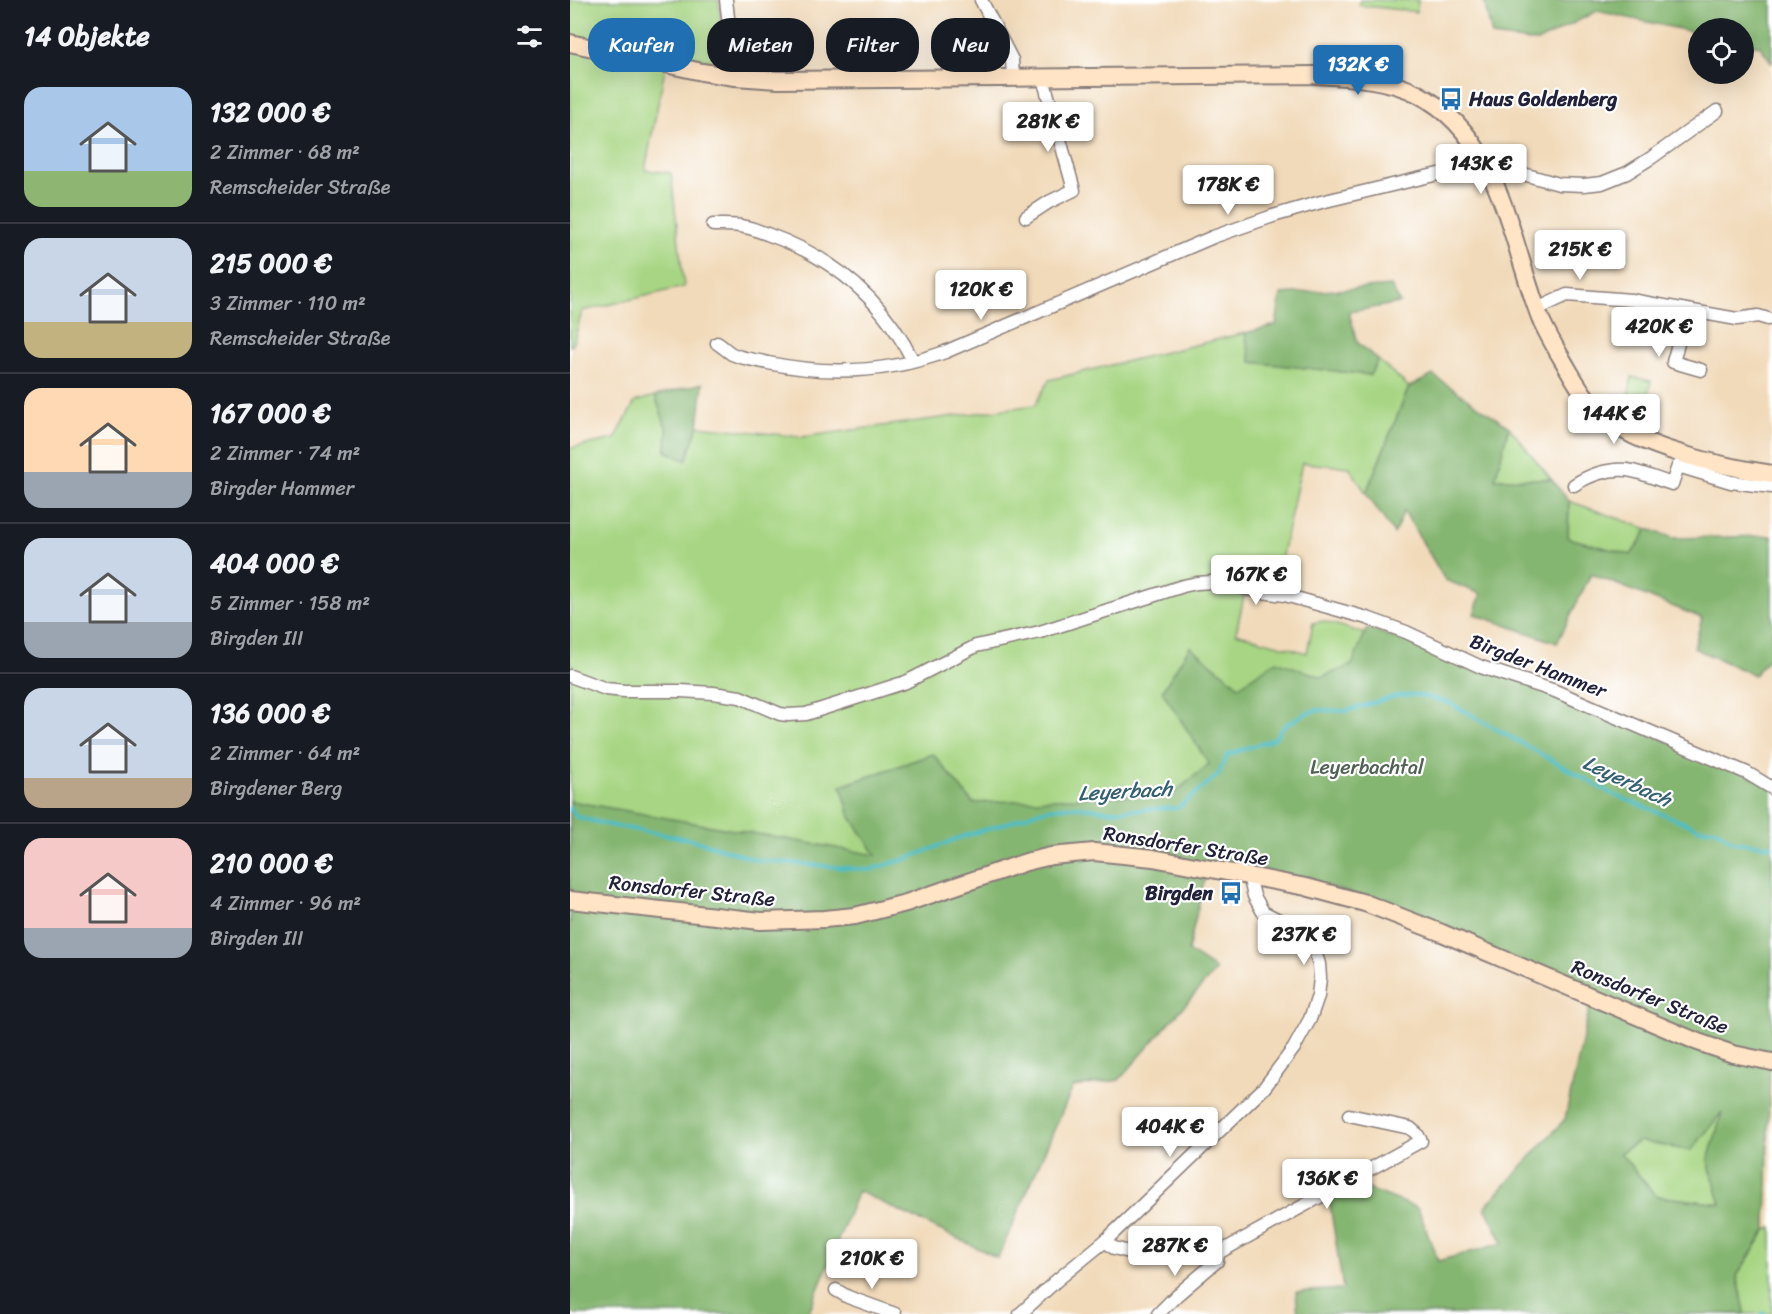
<!DOCTYPE html>
<html lang="de">
<meta charset="utf-8">
<style>
body{margin:0;font-family:Sriracha,sans-serif;background:#20242c;color:#f1f3f6;height:100vh;display:flex;flex-direction:column;font-size:22px;white-space:nowrap}
*{box-sizing:border-box;margin:0}
p{font-size:20px;color:#9ea1a6}
.icon{flex:none;width:33px;height:33px;fill:none;stroke:currentColor;stroke-width:2;stroke-linecap:round;stroke-linejoin:round}
.map{position:relative;flex:1;overflow:hidden}
.drawer{display:flex;flex-direction:column;background:#171b24;width:570px}
.drawer>*{flex:none}
.guide{position:absolute;left:18px;top:18px;width:570px;height:54px;display:flex;gap:12px}
.buttons{position:absolute;left:1118px;top:18px;display:grid;gap:12px}
.buttons a{display:grid;place-items:center;width:66px;height:66px;border-radius:50%;background:#171b24;box-shadow:0 6px 24px #0002;font-size:30px}
.price{position:absolute;translate:-50% -51px;padding:0 14px;border-radius:6px;background:#fff;color:#222;font-size:20px;line-height:39px;filter:drop-shadow(0 2px 3px #0008)}
.price::after{content:'';position:absolute;left:50%;top:36px;width:18px;height:14px;margin-left:-9px;background:inherit;clip-path:polygon(0 0,100% 0,50% 100%)}
.price.on{background:#1f6fb2;color:#fff}
ul{padding:0;list-style:none}
li{display:flex;align-items:center;gap:18px;height:150px;padding:0 24px}
li+li{border-top:2px solid #363941}
li span{display:grid;place-items:center;flex:none;width:168px;height:120px;border-radius:18px;color:#555}
li>.icon{margin-inline-start:auto}
span .icon{width:72px;height:72px;fill:#fffc;stroke-width:1}
li b{font-size:26px}
h2{display:flex;justify-content:space-between;align-items:center;height:72px;padding:0 24px;font-size:26px}
.chip{padding:0 21px;border-radius:24px;background:#171b24;box-shadow:0 6px 24px #0002;font-size:21px;line-height:54px}
.chip.on{background:#1f6fb2;color:#fff}
main{display:flex;flex:1;min-height:0}
.map>svg:first-child{display:block}
.green{fill:#a7d583;stroke:#647c5f;stroke-width:1.5}
.forest{fill:#85b671;stroke:#546c56;stroke-width:1.5;fill-rule:evenodd}
.lines{fill:none;stroke-linecap:round;stroke-linejoin:round}
.stream{stroke:#4fbdc4;stroke-width:4}
.street-casing{stroke:#8a7e7a;stroke-width:15}
.secondary-casing{stroke:#8a7e7a;stroke-width:20}
.street{stroke:#fff;stroke-width:12}
.secondary{stroke:#ffe4c6;stroke-width:16}
.labels{text-anchor:middle;dominant-baseline:central;stroke-width:4.5;stroke-linejoin:round;paint-order:stroke}
.poi-label{font-size:20px;font-weight:bold;fill:#22223b;stroke:#fff;text-anchor:start}
.street-label{font-size:20px;fill:#22223b;stroke:#fff}
.park-label{font-size:20px;fill:#516154;stroke:#fff}
.water-label{font-size:21px;font-style:italic;fill:#346072;stroke:#fff}
</style>
<main>
<section class="drawer">
<h2>14 Objekte<svg class="icon" aria-label="filters" viewBox="0 0 24 24"><path d="M4 7h16M4 17h16"/><circle cx="9" cy="7" r="2"/><circle cx="15" cy="17" r="2"/></svg></h2>
<ul>
<li><span style="background:linear-gradient(#a9c7e8 70%,#8fb573 0)"><svg class="icon" aria-label="home" viewBox="0 0 24 24"><path d="M3 11l9-7 9 7M6 9v11h12V9"/></svg></span><div><b>132 000 €</b><p>2 Zimmer · 68 m²</p><p>Remscheider Straße</p></div></li>
<li><span style="background:linear-gradient(#c9d6e8 70%,#c2b280 0)"><svg class="icon" aria-label="home" viewBox="0 0 24 24"><path d="M3 11l9-7 9 7M6 9v11h12V9"/></svg></span><div><b>215 000 €</b><p>3 Zimmer · 110 m²</p><p>Remscheider Straße</p></div></li>
<li><span style="background:linear-gradient(#ffd9b3 70%,#9aa5b1 0)"><svg class="icon" aria-label="home" viewBox="0 0 24 24"><path d="M3 11l9-7 9 7M6 9v11h12V9"/></svg></span><div><b>167 000 €</b><p>2 Zimmer · 74 m²</p><p>Birgder Hammer</p></div></li>
<li><span style="background:linear-gradient(#c9d6e8 70%,#9aa5b1 0)"><svg class="icon" aria-label="home" viewBox="0 0 24 24"><path d="M3 11l9-7 9 7M6 9v11h12V9"/></svg></span><div><b>404 000 €</b><p>5 Zimmer · 158 m²</p><p>Birgden III</p></div></li>
<li><span style="background:linear-gradient(#c9d6e8 75%,#b9a48a 0)"><svg class="icon" aria-label="home" viewBox="0 0 24 24"><path d="M3 11l9-7 9 7M6 9v11h12V9"/></svg></span><div><b>136 000 €</b><p>2 Zimmer · 64 m²</p><p>Birgdener Berg</p></div></li>
<li><span style="background:linear-gradient(#f6c9c9 75%,#9aa5b1 0)"><svg class="icon" aria-label="home" viewBox="0 0 24 24"><path d="M3 11l9-7 9 7M6 9v11h12V9"/></svg></span><div><b>210 000 €</b><p>4 Zimmer · 96 m²</p><p>Birgden III</p></div></li>
</ul>
</section>
<div class="map">
<svg width="1202" height="1314" viewBox="0 0 1202 1314">
<rect width="100%" height="100%" fill="#fff"/>
<filter id="ink" filterUnits="userSpaceOnUse"><feTurbulence type="fractalNoise" baseFrequency=".0167" numOctaves="2"/><feDisplacementMap in="SourceGraphic" scale="12" xChannelSelector="R" yChannelSelector="G"/><feConvolveMatrix kernelMatrix="1 2 1 2 8 2 1 2 1" color-interpolation-filters="sRGB"/></filter>
<filter id="wash" filterUnits="userSpaceOnUse"><feTurbulence type="fractalNoise" baseFrequency=".008" numOctaves="4" result="noise"/><feDisplacementMap in="SourceGraphic" scale="24" xChannelSelector="R" yChannelSelector="G"/><feGaussianBlur stdDeviation="1.35" result="paint"/><feColorMatrix in="noise" values="0 0 0 0 0 0 0 0 0 0 0 0 0 0 0 0 0 1.4 0 .05"/><feComposite in="paint" operator="in"/></filter>
<g filter="url(#wash)">
<rect width="100%" height="100%" fill="#f1daba"/>
<!-- green -->
<g class="green">
<path d="M 0,0 L 149,0 L 154,63 L 98,53 L 75,170 L 101,173 L 114,287 L 12,311 L 3,345 L 0,346 Z"/>
<path d="M 790,0 L 848,0 L 847,12 L 789,5 Z"/>
<path d="M 675,333 L 682,362 L 800,375 L 808,360 L 839,387 L 796,493 L 779,467 L 732,463 L 707,578 L 674,596 L 666,633 L 737,653 L 743,623 L 754,621 L 812,639 L 819,903 L 567,847 L 0,891 L 0,684 L 3,665 L 0,664 L 0,448 L 45,439 L 65,402 L 85,396 L 97,430 L 96,451 L 116,460 L 128,426 L 232,437 L 465,405 L 479,380 Z"/>
<path d="M 1062,377 L 1081,381 L 1076,406 L 1057,401 Z"/>
<path d="M 939,427 L 981,479 L 924,479 Z"/>
<path d="M 999,501 L 1078,529 L 1061,555 L 998,538 Z"/>
<path d="M 1153,1110 L 1138,1161 L 1151,1204 L 1086,1196 L 1050,1153 L 1069,1141 L 1121,1151 Z"/>
<path d="M 1202,1228 L 1202,1314 L 1160,1314 L 1172,1297 L 1167,1276 L 1196,1230 Z"/>
</g>
<!-- forest -->
<g class="forest">
<path d="M 914,0 L 1202,0 L 1202,63 L 1190,46 L 1173,43 L 1173,28 L 1128,28 L 1128,33 L 1027,11 L 967,42 L 922,36 Z"/>
<path d="M 821,286 L 830,303 L 779,312 L 787,342 L 808,360 L 800,375 L 681,362 L 675,333 L 706,325 L 711,294 Z"/>
<path d="M 863,375 L 939,427 L 925,479 L 981,479 L 999,501 L 998,538 L 1061,555 L 1078,529 L 1103,538 L 1202,536 L 1202,655 L 1184,675 L 1124,648 L 1132,618 L 1021,574 L 987,643 L 904,614 L 911,594 L 875,580 L 834,511 L 824,534 L 796,493 L 839,387 Z"/>
<path d="M 133,383 L 128,426 L 116,461 L 96,451 L 97,430 L 85,396 Z"/>
<path d="M 797,628 L 967,686 L 1202,785 L 1202,1053 L 1200,1053 L 1196,1230 L 1167,1276 L 1175,1311 L 1174,1314 L 728,1314 L 726,1292 L 773,1289 L 759,1198 L 786,1184 L 848,1208 L 868,1261 L 933,1243 L 915,1207 L 995,1119 L 1023,992 L 806,900 L 640,855 L 618,951 L 646,970 L 549,1080 L 503,1087 L 428,1258 L 288,1191 L 238,1314 L 0,1314 L 0,801 L 306,855 L 280,816 L 271,786 L 363,754 L 403,803 L 604,793 L 639,764 L 592,691 L 620,646 L 669,686 L 706,661 L 752,677 L 782,665 ZM 1152,1112 L 1138,1161 L 1151,1204 L 1086,1196 L 1050,1153 L 1069,1141 L 1121,1151 Z"/>
</g>
<g class="lines">
<!-- stream -->
<g class="stream">
<path d="M 0,808 L 7,817 L 39,825 L 124,840 L 187,860 L 299,870 L 336,859 L 389,838 L 443,821 L 472,810 L 492,807 L 511,807 L 538,811 L 608,808 L 648,775 L 657,755 L 704,739 L 713,727 L 734,714 L 747,710 L 776,711 L 827,696 L 849,695 L 880,703 L 1042,794 L 1130,829 L 1146,829 L 1164,842 L 1202,846"/>
<path d="M 1193,1314 L 1194,1313"/>
</g>
</g>
</g>
<g filter="url(#ink)">
<g class="lines">
<!-- street casing -->
<g class="street-casing">
<g id="street">
<path d="M 156,0 L 165,77"/>
<path d="M 411,0 L 442,60 L 443,78"/>
<path d="M 456,217 L 479,202 L 504,190 L 473,78"/>
<path d="M 143,225 C 153,225 165,224 175,227 C 183,228 190,232 197,234 C 263,257 312,298 343,361"/>
<path d="M 967,309 L 997,295 L 1061,300 L 1167,319 L 1188,316 L 1198,319"/>
<path d="M 1117,311 L 1103,362 L 1131,370"/>
<path d="M 147,343 C 152,346 157,351 162,354 C 173,359 187,360 198,363 C 257,375 318,373 375,352 L 643,237 L 703,216 L 751,202 L 906,165 L 935,169 L 989,184 L 1014,185 L 1032,183 L 1057,173 L 1081,158 L 1147,111"/>
<path d="M 1004,485 C 1019,475 1039,468 1057,470 C 1072,472 1088,480 1102,484 L 1108,466 L 1161,482 L 1202,487"/>
<path d="M 0,676 L 36,689 L 54,691 L 111,691 L 143,693 L 170,697 L 210,714 L 218,715 L 236,714 L 336,682 L 406,646 L 470,632 L 613,586 L 627,583 L 642,582 L 663,586 L 691,592 L 715,595 L 797,618 L 836,632 L 911,667 L 985,691 L 1177,773 L 1202,788"/>
<path d="M 535,1241 L 544,1248 L 559,1252 L 648,1253 L 851,1141 L 847,1134 L 840,1128 L 779,1115"/>
<path d="M 266,1290 L 278,1297 L 325,1314"/>
<path d="M 450,1314 L 486,1281 L 535,1241 L 694,1088 L 724,1048 L 740,1019 L 748,996 L 750,978 L 749,964 L 745,951 L 727,931 L 715,923 L 693,912 L 684,896 L 679,876"/>
<path d="M 588,1314 L 607,1295 L 647,1261 L 648,1253"/>
</g>
</g>
<!-- secondary casing -->
<g class="secondary-casing">
<g id="secondary">
<path d="M 0,43 L 132,72 L 165,77 L 208,80 L 746,75 C 780,77 817,78 848,94 C 931,137 940,242 971,320 C 978,335 986,349 995,364 C 1005,381 1016,401 1032,415 C 1067,448 1155,467 1202,474"/>
<path d="M 0,900 L 191,921 L 254,919 L 285,916 L 336,903 L 456,862 L 481,856 L 524,852 L 583,858 L 736,887 L 795,903 L 872,933 L 1128,1042 L 1163,1054 L 1202,1062"/>
</g>
</g>
<!-- street -->
<use href="#street" class="street"/>
<!-- secondary -->
<use href="#secondary" class="secondary"/>
</g>
</g>
<!-- icons -->
<defs>
<g id="bus-bare" transform="scale(1.8)"><path d="M-5-6H5V4H4V6H2V4H-2V6H-4V4H-5ZM-3.5-4V0h7V-4ZM-3.5 1.2v1.5H-2V1.2ZM2 1.2v1.5H3.5V1.2Z" fill="#1f6fb2" stroke="#fff" stroke-width="2.5" paint-order="stroke"/></g>
</defs>
<g fill-rule="evenodd">
<use href="#bus-bare" x="881" y="99"/>
<use href="#bus-bare" x="661" y="893"/>
</g>
<g class="labels">
<!-- poi labels -->
<g class="poi-label">
<text x="899" y="99">Haus Goldenberg</text>
<text x="643" y="893" text-anchor="end">Birgden</text>
</g>
<!-- street labels -->
<g class="street-label">
<text transform="translate(968 666) rotate(21)">Birgder Hammer</text>
<text transform="translate(616 846) rotate(9)">Ronsdorfer Straße</text>
<text transform="translate(122 891) rotate(6)">Ronsdorfer Straße</text>
<text transform="translate(1080 997) rotate(22)">Ronsdorfer Straße</text>
</g>
<!-- park labels -->
<g class="park-label">
<text x="797" y="767">Leyerbachtal</text>
</g>
<!-- water labels -->
<g class="water-label">
<text transform="translate(1057 781) rotate(25)">Leyerbach</text>
<text transform="translate(555 791) rotate(-3)">Leyerbach</text>
</g>
</g>
</svg>
<div class="buttons">
<a><svg class="icon" aria-label="locate" viewBox="0 0 24 24"><circle cx="12" cy="12" r="6"/><path d="M12 2v4M12 18v4M2 12h4M18 12h4"/></svg></a>
</div>
<b class="price on" style="left:788px;top:96px">132K €</b>
<b class="price" style="left:478px;top:153px">281K €</b>
<b class="price" style="left:911px;top:195px">143K €</b>
<b class="price" style="left:658px;top:216px">178K €</b>
<b class="price" style="left:1010px;top:281px">215K €</b>
<b class="price" style="left:411px;top:321px">120K €</b>
<b class="price" style="left:1089px;top:358px">420K €</b>
<b class="price" style="left:1044px;top:445px">144K €</b>
<b class="price" style="left:686px;top:606px">167K €</b>
<b class="price" style="left:734px;top:966px">237K €</b>
<b class="price" style="left:600px;top:1158px">404K €</b>
<b class="price" style="left:757px;top:1210px">136K €</b>
<b class="price" style="left:605px;top:1277px">287K €</b>
<b class="price" style="left:302px;top:1290px">210K €</b>
<div class="guide">
<a class="chip on">Kaufen</a>
<a class="chip">Mieten</a>
<a class="chip">Filter</a>
<a class="chip">Neu</a>
</div>
</div>
</main>
